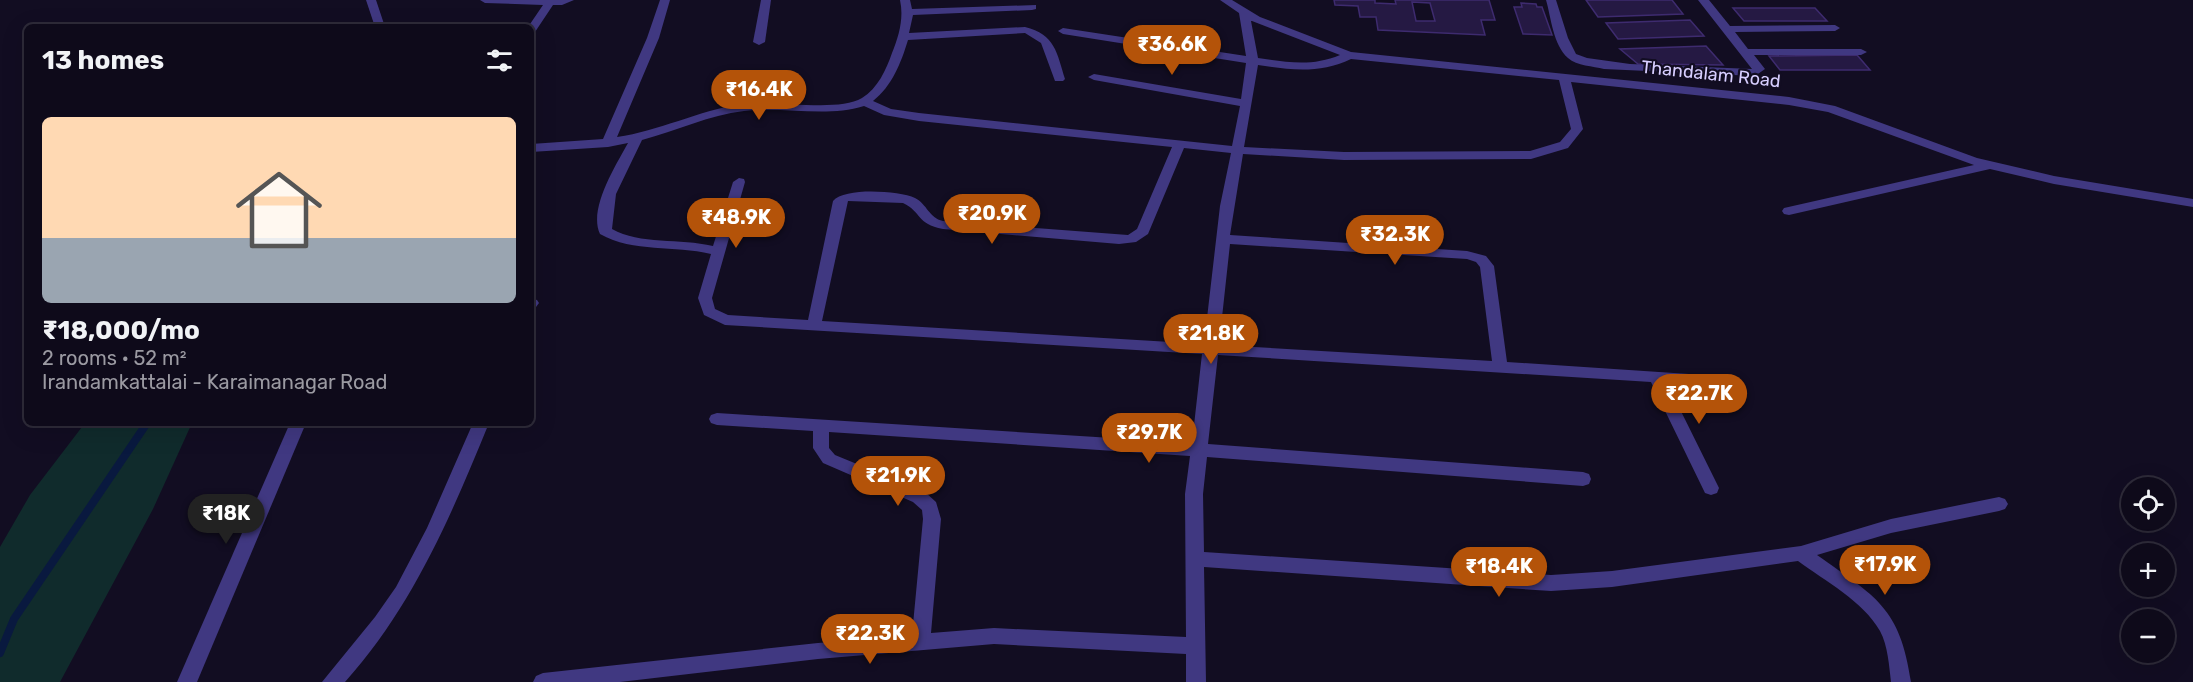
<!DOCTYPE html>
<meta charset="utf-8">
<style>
body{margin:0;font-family:Rubik,sans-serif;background:#171323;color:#f1f3f6;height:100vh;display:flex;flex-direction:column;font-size:22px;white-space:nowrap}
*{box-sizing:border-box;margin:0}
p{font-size:20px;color:#9b9aa2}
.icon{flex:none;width:33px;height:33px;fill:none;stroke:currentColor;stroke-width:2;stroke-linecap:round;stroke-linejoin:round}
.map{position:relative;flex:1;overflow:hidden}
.side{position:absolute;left:24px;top:24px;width:510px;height:402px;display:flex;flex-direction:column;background:#0e0a1a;border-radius:9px;box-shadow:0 6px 24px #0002,0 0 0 2px #2e2b39}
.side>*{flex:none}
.buttons{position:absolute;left:2121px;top:477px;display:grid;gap:12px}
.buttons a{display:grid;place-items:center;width:54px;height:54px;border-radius:50%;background:#0e0a1a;box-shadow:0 6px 24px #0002,0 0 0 2px #2e2b39;font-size:30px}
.price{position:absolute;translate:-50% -51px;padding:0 14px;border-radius:21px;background:#b45309;color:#fff;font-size:20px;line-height:39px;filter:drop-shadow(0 2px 3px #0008)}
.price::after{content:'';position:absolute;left:50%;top:36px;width:18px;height:14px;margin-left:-9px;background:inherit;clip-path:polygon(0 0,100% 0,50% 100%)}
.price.on{background:#222;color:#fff}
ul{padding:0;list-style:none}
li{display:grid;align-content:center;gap:12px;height:318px;padding:0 18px}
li+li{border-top:2px solid #2e2b39}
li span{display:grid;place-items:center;height:186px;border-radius:9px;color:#555}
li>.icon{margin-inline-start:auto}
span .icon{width:108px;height:108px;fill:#fffc;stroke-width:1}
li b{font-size:26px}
h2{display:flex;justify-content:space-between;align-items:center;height:72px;padding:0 18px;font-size:26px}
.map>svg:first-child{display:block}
.green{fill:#102b2c}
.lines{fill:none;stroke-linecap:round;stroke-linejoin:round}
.stream{stroke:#09193f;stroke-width:8}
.building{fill:#251943;stroke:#3e2b6f;stroke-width:1.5;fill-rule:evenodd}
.minor{fill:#403881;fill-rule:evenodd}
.labels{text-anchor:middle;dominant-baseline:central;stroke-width:4.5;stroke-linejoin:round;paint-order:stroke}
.far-street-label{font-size:18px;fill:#d7ceff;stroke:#120d22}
</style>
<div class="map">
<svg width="2193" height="682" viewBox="0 0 2193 682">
<rect width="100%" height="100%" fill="#120d22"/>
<!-- green -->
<path class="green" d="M 85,423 L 192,423 L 153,509 L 60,682 L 0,682 L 0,547 L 30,495 Z"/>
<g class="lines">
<!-- stream -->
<path class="stream" d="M 0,653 L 14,619 L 147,423"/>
</g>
<!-- building -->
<g class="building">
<path d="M 1334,0 L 1375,0 L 1375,3 L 1396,4 L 1395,0 L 1489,0 L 1495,20 L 1481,20 L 1485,35 L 1378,30 L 1376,17 L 1360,17 L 1358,6 L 1335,5 ZM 1412,2 L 1430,3 L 1435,21 L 1416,21 Z"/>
<path d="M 1586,0 L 1672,0 L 1683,14 L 1598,17 Z"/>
<path d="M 1521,3 L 1536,4 L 1537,7 L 1542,7 L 1552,35 L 1523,34 L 1514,7 L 1522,7 Z"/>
<path d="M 1733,8 L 1815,8 L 1827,21 L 1744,21 Z"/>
<path d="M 1690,20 L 1704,36 L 1618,39 L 1606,23 Z"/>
<path d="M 1706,46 L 1723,65 L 1638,64 L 1620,49 Z"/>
<path d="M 1857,55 L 1870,70 L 1780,70 L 1769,56 Z"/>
</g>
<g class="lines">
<!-- minor -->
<g class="minor">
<path d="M 366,0 L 376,0 L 385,27 L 375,27 Z"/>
<path d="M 480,0 L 574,0 L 562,5 L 553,5 L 535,32 L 531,33 L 531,27 L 528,27 L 543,5 L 485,3 Z"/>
<path d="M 660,0 L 670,0 L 659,38 L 617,137 C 659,131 698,111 740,104 C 773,99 836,113 862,98 C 878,88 886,70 892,53 C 899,36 904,18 900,0 L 910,0 L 912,9 L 1036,5 L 1036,9 L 1032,10 L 913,15 L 909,33 L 1025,27 C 1055,34 1057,53 1065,79 L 1063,81 L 1055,81 L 1041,43 L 1025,33 L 908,40 C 901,63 892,86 873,101 L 891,109 L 919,113 L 1232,146 L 1240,106 L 1094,80 L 1088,77 L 1094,74 L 1241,99 L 1246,63 L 1063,34 L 1058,31 L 1063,28 L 1246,56 L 1239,13 L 1220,0 L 1232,0 L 1260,17 L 1351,52 L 1789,97 L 1835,106 L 1977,158 L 2054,176 L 2193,199 L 2193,207 L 2054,184 L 1990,169 L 1789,215 L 1784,214 L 1782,211 L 1784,208 L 1974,165 L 1828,112 L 1789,105 L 1571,82 L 1583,129 L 1568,148 L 1531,159 L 1344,160 L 1243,154 L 1230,235 L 1467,251 L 1486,256 L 1494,266 L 1507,362 L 1704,375 L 1707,379 L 1704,383 L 1667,383 L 1719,488 L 1717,493 L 1711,495 L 1705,493 L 1651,382 L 1218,355 L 1208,444 L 1583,472 L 1589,474 L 1591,479 L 1589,484 L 1583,486 L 1207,457 L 1203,494 L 1204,552 L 1551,575 L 1612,571 L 1801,546 L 1891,519 L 1999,497 L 2005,499 L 2008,504 L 2005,509 L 1999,511 L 1891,533 L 1817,555 C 1876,597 1900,607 1911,682 L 1891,682 C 1889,666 1888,646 1880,631 C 1863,601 1825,581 1798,561 L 1612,587 L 1551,591 L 1204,567 L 1206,682 L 1186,682 L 1186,654 L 994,644 L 818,659 L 620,682 L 533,682 L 536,676 L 543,673 L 818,643 L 912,635 L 923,519 L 922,510 L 913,502 L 823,463 L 813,448 L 813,431 L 717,425 L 711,423 L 709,419 L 711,415 L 717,413 L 1192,443 L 1202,354 L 725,325 L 704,315 L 698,298 L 711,254 C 674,245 634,253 600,234 C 588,209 616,165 628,143 L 608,147 L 531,152 L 531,144 L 603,139 L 647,38 ZM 1251,21 L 1252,21 L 1340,55 C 1312,67 1286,62 1258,58 ZM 1351,59 L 1559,80 L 1571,129 L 1560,142 L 1530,151 L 1344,152 L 1244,147 L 1258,65 C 1290,70 1320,74 1351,59 ZM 864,106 L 884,115 L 919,121 L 1172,147 L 1137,229 L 1128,235 L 943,221 C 929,218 927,204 915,198 C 899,191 845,187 833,201 L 808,320 L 728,315 L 715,309 L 712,298 L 745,182 L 744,179 L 739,178 L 733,182 L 713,246 C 680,238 640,245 612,229 L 616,194 L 642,140 C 676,131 709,115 744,111 C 784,106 825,118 864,106 ZM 1184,148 L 1231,153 L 1220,206 L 1204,344 L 822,321 L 848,201 L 903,203 C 922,212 916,224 943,229 L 1119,244 L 1136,242 L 1148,234 ZM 1230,244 L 1467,259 L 1476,262 L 1480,267 L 1492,361 L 1219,345 ZM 829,432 L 1190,456 L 1185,494 L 1186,637 L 994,628 L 931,633 L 941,519 L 936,502 L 925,492 L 835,455 L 829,448 Z"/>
<path d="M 761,0 L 771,0 L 765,42 L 759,45 L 753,42 Z"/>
<path d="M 1546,0 L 1556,0 L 1568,38 L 1576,54 L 1587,58 L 1630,64 L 1752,69 L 1698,0 L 1709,0 L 1730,26 L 1835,25 L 1840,28 L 1835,31 L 1735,32 L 1748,49 L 1861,49 L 1867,52 L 1861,55 L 1754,55 L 1765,69 L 1755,76 L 1604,69 C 1593,66 1577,66 1568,58 C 1553,45 1551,17 1546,0 Z"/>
<path d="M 531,298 L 537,300 L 539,303 L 536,307 L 531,309 Z"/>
<path d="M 290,423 L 306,423 L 197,682 L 177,682 Z"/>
<path d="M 473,423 L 489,423 C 451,516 413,606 345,682 L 322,682 L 375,617 L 396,587 L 427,528 Z"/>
</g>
</g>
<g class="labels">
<!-- far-street labels -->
<g class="far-street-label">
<text transform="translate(1711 74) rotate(6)">Thandalam Road</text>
</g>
</g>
</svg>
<div class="buttons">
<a><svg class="icon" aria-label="locate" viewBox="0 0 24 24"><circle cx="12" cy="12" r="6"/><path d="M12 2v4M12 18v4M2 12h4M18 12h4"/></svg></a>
<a>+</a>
<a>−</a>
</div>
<b class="price" style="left:1172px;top:76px">₹36.6K</b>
<b class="price" style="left:759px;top:121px">₹16.4K</b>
<b class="price" style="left:992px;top:245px">₹20.9K</b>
<b class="price" style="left:736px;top:249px">₹48.9K</b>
<b class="price" style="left:1395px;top:266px">₹32.3K</b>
<b class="price" style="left:1211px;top:365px">₹21.8K</b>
<b class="price" style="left:1699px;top:425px">₹22.7K</b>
<b class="price" style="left:1149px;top:464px">₹29.7K</b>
<b class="price" style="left:898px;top:507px">₹21.9K</b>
<b class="price on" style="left:226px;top:545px">₹18K</b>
<b class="price" style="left:1885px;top:596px">₹17.9K</b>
<b class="price" style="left:1499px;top:598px">₹18.4K</b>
<b class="price" style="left:870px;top:665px">₹22.3K</b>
<section class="side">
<h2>13 homes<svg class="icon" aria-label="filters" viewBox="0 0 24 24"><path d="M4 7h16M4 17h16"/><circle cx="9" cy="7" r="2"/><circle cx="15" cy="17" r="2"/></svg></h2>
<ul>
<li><span style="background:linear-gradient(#ffd9b3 65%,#9aa5b1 0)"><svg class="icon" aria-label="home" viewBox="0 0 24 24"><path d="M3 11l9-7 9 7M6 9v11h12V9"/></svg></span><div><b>₹18,000/mo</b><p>2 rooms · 52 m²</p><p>Irandamkattalai - Karaimanagar Road</p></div></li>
</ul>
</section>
</div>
